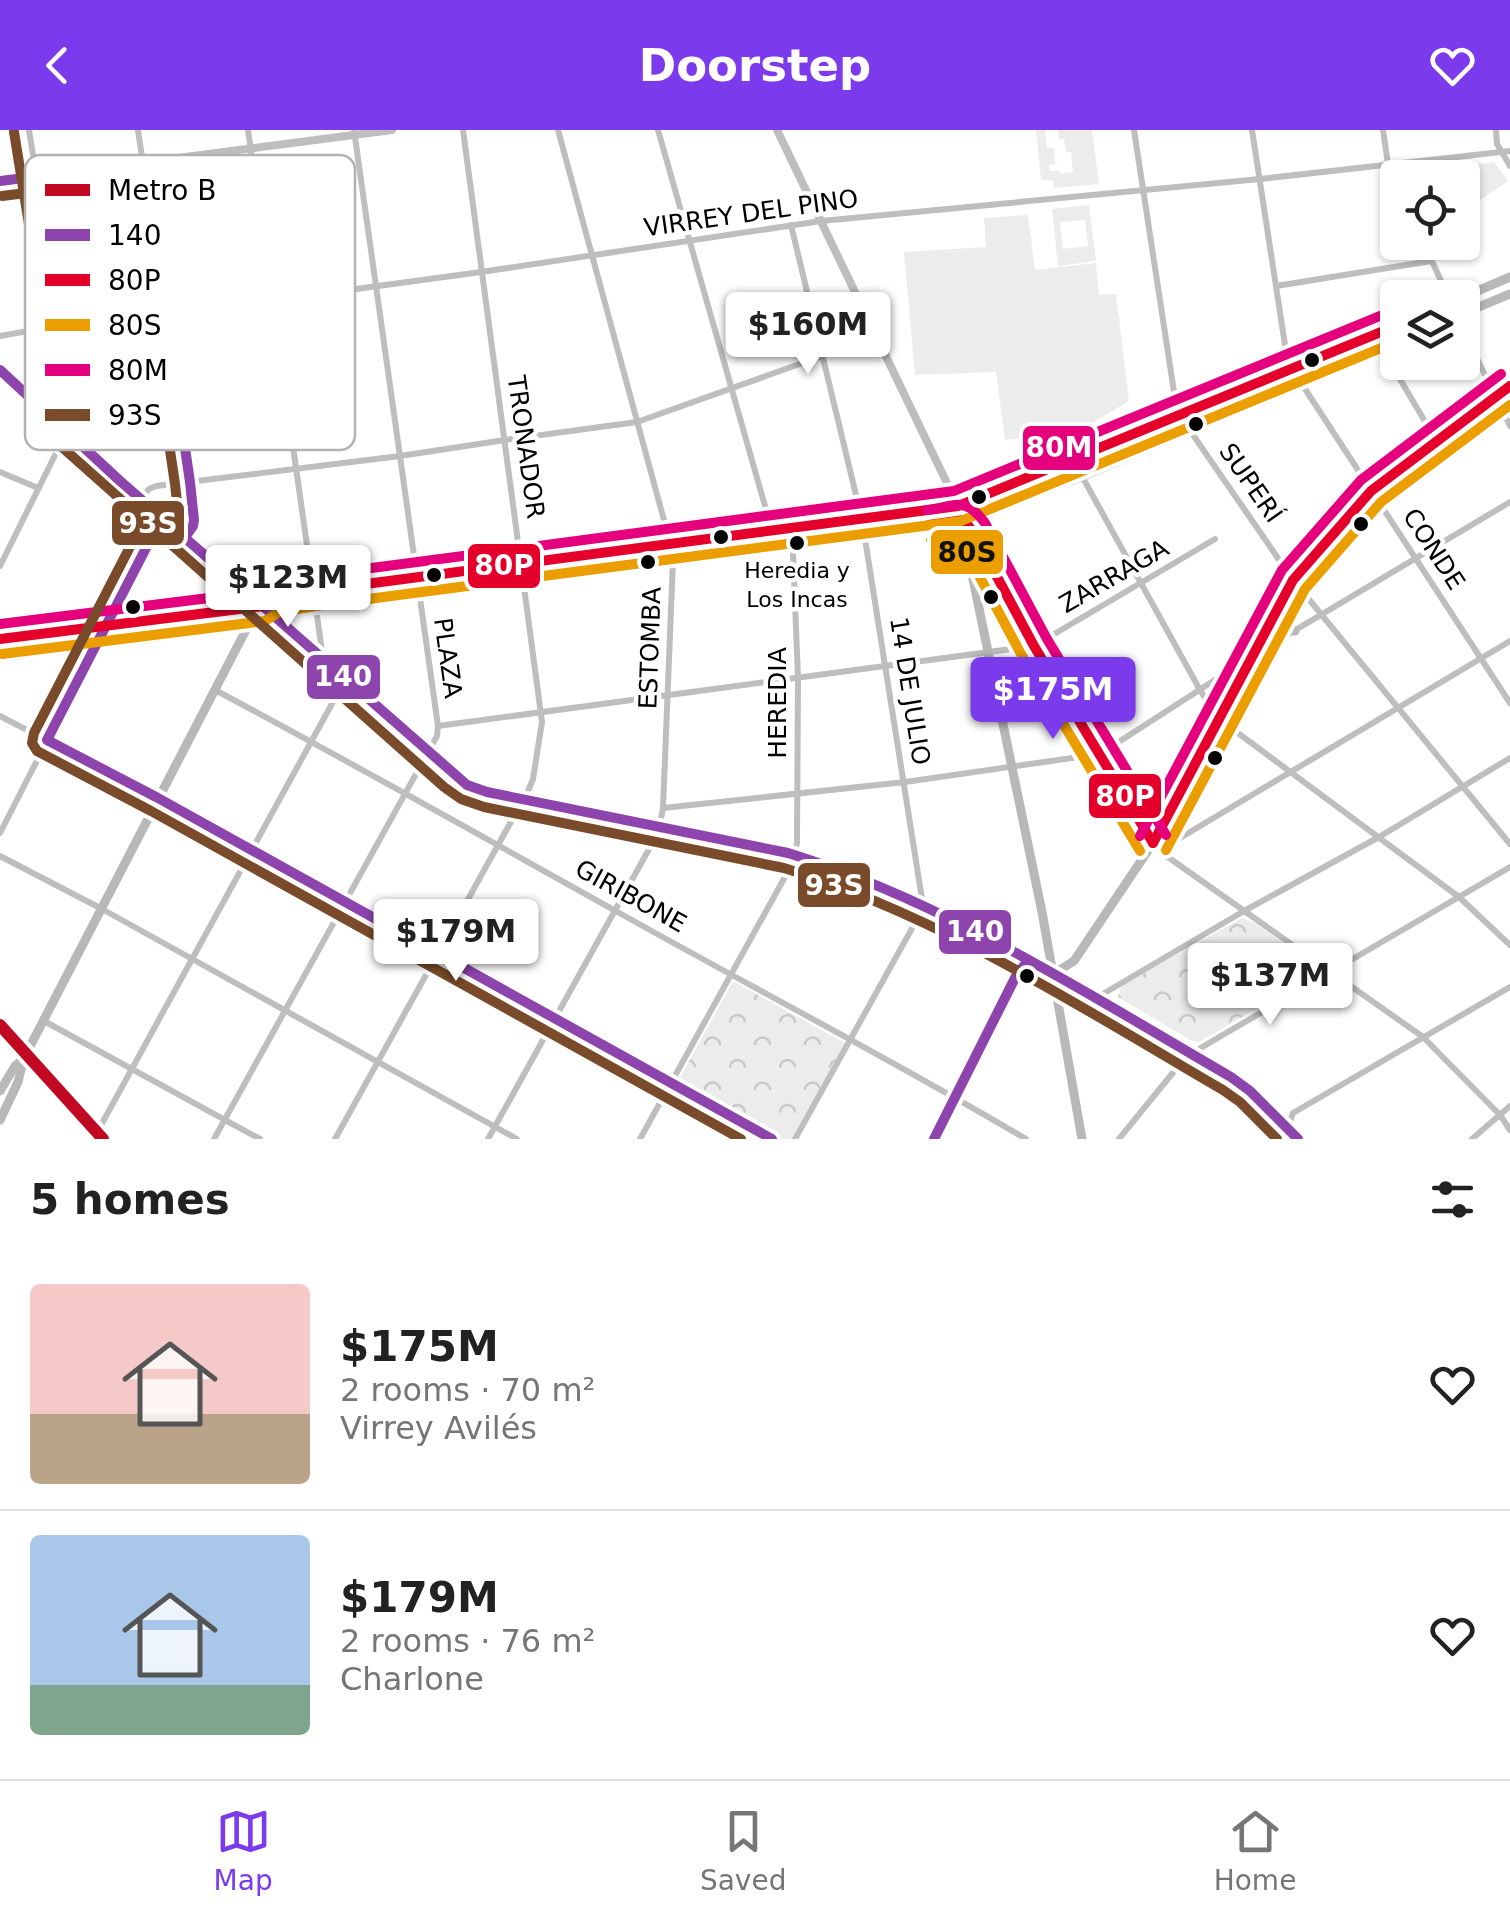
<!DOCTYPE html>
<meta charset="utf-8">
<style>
body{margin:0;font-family:"DejaVu Sans",sans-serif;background:#f6f6f6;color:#222;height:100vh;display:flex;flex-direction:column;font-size:38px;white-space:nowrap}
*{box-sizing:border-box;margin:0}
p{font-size:32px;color:#767676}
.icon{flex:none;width:55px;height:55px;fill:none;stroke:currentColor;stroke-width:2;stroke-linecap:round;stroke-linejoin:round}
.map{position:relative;height:1009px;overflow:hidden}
.drawer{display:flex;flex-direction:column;background:#fff;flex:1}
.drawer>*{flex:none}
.tools{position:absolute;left:1380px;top:30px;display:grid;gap:20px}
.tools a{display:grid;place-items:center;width:100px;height:100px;border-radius:10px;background:#fff;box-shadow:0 2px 8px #0004;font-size:50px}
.price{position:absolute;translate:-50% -85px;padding:0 22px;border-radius:10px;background:#fff;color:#222;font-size:32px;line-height:65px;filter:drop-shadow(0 2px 5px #0008)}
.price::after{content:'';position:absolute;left:50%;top:60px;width:30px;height:22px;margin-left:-15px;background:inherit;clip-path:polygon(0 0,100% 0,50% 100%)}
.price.on{background:#7c3aed;color:#fff}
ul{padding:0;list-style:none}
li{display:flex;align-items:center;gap:30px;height:250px;padding:0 30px}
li+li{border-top:2px solid #e0e0e0}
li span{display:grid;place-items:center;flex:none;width:280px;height:200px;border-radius:10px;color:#555}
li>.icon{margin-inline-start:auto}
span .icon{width:120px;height:120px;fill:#fffc;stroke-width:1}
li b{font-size:42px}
h2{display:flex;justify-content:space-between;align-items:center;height:120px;padding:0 30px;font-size:42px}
header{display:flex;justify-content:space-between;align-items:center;height:130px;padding:0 30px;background:#7c3aed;color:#fff;font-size:45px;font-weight:700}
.tab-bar{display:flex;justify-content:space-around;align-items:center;height:140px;border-top:2px solid #e0e0e0;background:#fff;font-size:28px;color:#767676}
.tab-bar a{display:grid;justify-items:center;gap:5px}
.tab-bar .on{color:#7c3aed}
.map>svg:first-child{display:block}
.forest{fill:url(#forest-crowns)}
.garden{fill:#ececec;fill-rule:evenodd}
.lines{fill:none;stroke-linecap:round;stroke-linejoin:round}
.minor{stroke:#bebebe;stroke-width:6}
.tertiary{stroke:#bebebe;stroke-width:8}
.secondary{stroke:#b8b8b8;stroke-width:9}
.bus-1-casing{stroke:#fff;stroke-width:18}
.bus-2-casing{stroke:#fff;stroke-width:18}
.bus-3-casing{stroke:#fff;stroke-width:18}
.bus-4-casing{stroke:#fff;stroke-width:18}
.bus-5-casing{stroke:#fff;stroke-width:18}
.bus-1{stroke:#8e44ad;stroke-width:10}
.bus-2{stroke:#e4002b;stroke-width:10}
.bus-3{stroke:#eb9e00;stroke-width:10}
.bus-4{stroke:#e5007d;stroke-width:10}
.bus-5{stroke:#7a4b2a;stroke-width:10}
.metro-1-casing{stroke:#fff;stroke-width:20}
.metro-1{stroke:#c20924;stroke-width:12}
.bus-dot{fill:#000;stroke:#fff;stroke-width:4}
.labels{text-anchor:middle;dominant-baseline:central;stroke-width:9;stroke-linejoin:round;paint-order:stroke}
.bus-label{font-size:22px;fill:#000;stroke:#fff}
.street-label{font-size:25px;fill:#000;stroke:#fff}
.key{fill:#fff;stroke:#b2b2b2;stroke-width:2.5}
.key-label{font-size:28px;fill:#000}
.line-badge{stroke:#fff;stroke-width:4}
.badge-label{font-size:28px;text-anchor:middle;font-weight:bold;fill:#fff}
.pale-badge-label{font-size:28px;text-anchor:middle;font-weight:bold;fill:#111}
</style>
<header><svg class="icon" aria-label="back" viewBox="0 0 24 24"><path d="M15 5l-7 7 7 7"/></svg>Doorstep<svg class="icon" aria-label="heart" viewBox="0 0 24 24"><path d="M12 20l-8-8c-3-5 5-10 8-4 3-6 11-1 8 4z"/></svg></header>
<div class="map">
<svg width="1510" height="1009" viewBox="0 0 1510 1009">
<defs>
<pattern id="forest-crowns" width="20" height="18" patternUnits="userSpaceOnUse" patternTransform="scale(2.5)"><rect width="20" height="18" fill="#ececec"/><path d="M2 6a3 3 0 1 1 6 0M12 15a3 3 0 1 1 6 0" fill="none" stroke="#c9c9c9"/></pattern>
</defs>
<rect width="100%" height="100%" fill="#fff"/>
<!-- forest -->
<g class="forest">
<path d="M 1287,247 L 1289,253 L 1193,293 L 1190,291 L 1192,286 Z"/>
<path d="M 1176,293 L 1179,299 L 1087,338 L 1084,332 Z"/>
<path d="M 1067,339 L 1070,347 L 976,382 L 972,379 L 973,375 Z"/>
<path d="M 658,419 L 661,419 L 663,423 L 660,427 L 540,444 L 536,441 L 538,437 Z"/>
<path d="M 1242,788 L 1255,793 L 1313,835 L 1315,845 L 1199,912 L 1192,911 L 1118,867 L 1121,856 Z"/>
<path d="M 733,851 L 845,913 L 791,1009 L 781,1009 L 678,951 Z"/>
</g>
<!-- garden -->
<g class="garden">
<path d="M 1036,0 L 1047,0 L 1045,1 L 1047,18 L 1054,18 L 1055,32 L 1058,33 L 1049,35 L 1050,41 L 1060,41 L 1061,44 L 1073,42 L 1071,22 L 1066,22 L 1064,9 L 1059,9 L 1058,0 L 1092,0 L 1099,54 L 1054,58 L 1053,51 L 1041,49 Z"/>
<path d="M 1494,32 L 1508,51 L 1470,77 L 1463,78 L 1463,68 L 1465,71 L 1474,64 L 1465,51 L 1464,36 Z"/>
<path d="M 1089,75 L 1096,131 L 1058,136 L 1052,79 ZM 1085,90 L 1088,116 L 1063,119 L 1060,92 Z"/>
<path d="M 1028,85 L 1035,140 L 1096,133 L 1099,165 L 1116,164 L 1129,271 L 1077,302 L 1005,310 L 996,242 L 915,245 L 904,122 L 986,117 L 984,88 Z"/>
</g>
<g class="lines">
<!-- minor -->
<g class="minor">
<path d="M 138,0 L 190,352 L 194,390 L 193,396 L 185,407"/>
<path d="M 248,0 L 323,528"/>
<path d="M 1134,0 L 1176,275 L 1180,286 L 1293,450 L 1510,714"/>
<path d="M 1252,0 L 1287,228 L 1292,239 L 1510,573"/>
<path d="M 1383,0 L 1388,34 L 1398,58"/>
<path d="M 1496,0 L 1497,14 L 1510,36"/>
<path d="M 791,95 L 862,390 L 922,769 L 920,784 L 795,1009"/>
<path d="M 1423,112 L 1449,168"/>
<path d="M 1276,156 L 1431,131"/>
<path d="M 1462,198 L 1510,296"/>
<path d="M 1374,205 L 1437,312"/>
<path d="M 0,206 L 61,195 L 165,185 L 481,142 L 821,91 L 1260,49 L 1510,21"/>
<path d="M 1073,330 L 1200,560 L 1219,589 L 1459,767 L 1510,815"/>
<path d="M 0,342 L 38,358"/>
<path d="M 141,368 L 149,359 L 156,356 L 400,326 L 505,310 L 637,292 L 822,226 L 875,203"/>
<path d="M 964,391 L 973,402 L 1034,516 L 1153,713 L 1165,725 L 1423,907 L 1500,985 L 1510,1000"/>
<path d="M 0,436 L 75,285 L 29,0"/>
<path d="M 215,560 C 349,631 481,706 614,780 C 751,857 891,929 1026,1009"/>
<path d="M 0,586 L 158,668 L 772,1009"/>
<path d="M 438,596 L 1034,516 L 1215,409"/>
<path d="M 663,678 L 905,652 L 1100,624 L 1252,526 L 1510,372"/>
<path d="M 0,703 L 161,388"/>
<path d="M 1154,713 L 1170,714 L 1510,511"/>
<path d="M 0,726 L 102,779 L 517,1009"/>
<path d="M 1096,868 L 1244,781 L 1379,707 L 1510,628"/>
<path d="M 44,891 L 260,1009"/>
<path d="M 94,1008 L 345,550"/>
<path d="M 214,1009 L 437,606 L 438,596 L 354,0"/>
<path d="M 335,1009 L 528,661 L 533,649 L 542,592 L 463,0"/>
<path d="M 488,1009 L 658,703 L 663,678 L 673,430 L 668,405 L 558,0"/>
<path d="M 640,1009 L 791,736 L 797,713 L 798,548 L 793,422 L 769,390 L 658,0"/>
<path d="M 1119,1009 L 1180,934 L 1192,923 L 1510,737"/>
<path d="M 1284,1009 L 1293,983 L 1510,857"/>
<path d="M 1472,1009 L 1510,976"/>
</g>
<!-- tertiary -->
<g class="tertiary">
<path d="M 777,0 L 958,376"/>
<path d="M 0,51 L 392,0"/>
</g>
<!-- secondary -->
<g class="secondary">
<path d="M 1461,168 L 1510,147"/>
<path d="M 1462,184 L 1510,164"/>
<path d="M 0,240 L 119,350 L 453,645 L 467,655 L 487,662 L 788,723 L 817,732 L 922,775 L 1053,844 L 1231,947 L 1250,961 L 1298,1009"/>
<path d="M 958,376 L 964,390 L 961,403 L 969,430 L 1042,782 L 1082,1009"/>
<path d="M 969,430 L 978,415"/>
<path d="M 1274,486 L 1281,498 L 1295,501"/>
<path d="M 0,509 L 263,476 L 286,481 L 789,416 L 964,390 L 1081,347 L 1398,212"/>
<path d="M 1053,844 L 1074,831 L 1153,713 L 1293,450 L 1371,361 L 1510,256"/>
<path d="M 0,901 L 96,1009"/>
<path d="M 0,961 L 15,936 L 24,928"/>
<path d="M 0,990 L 18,952 L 24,928 L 249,494 L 272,468 L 958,376 L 1398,195"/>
<path d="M 934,1009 L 1017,844 L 1028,831"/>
</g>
<!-- bus-1 casing -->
<g class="bus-1-casing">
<g id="bus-1">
<path d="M 0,51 L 143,33 L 190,352 L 194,390 L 193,396 L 185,407"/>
<path d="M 0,240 L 119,350 L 467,655 L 487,662 L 788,723 C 946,772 1089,865 1231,947 L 1250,961 L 1298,1009"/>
<path d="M 162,387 L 47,610 L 158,668 L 772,1009"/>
<path d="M 934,1009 L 1017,844 L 1028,831"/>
</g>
</g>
<!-- bus-2 casing -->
<g class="bus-2-casing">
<g id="bus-2">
<path d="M 929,395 L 964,390 L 973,402 L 1034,516 L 1153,713"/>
<path d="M 0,509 L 263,476 L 272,468 L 313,461 L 958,376 L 1398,195"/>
<path d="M 1153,713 L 1293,450 L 1371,361 L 1510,256"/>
</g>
</g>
<!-- bus-3 casing -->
<g class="bus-3-casing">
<g id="bus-3">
<path d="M 931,410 L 957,406 L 960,410 L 1021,524 L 1140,721"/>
<path d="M 2,524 L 265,491 L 279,482 L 315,476 L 961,391 L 1398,211"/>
<path d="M 1166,720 L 1305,459 L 1381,372 L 1510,275"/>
</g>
</g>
<!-- bus-4 casing -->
<g class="bus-4-casing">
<g id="bus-4">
<path d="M 927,380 C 957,376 965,366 985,393 L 1047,509 L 1166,705"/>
<path d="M 0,494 L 257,462 L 268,454 L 311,446 L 954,361 L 1392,181"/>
<path d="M 1140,706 L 1282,440 L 1361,350 L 1501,244"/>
</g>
</g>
<!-- bus-5 casing -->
<g class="bus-5-casing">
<g id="bus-5">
<path d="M 14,2 L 59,279 C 58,290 49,298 54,310 L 444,657 L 461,669 L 484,677 L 784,738 C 941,786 1082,878 1223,960 L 1240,972 L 1277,1009"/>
<path d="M 2,66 L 130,50 L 175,354 L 179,390 L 173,398"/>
<path d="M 149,380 L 34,603 L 32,613 L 37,621 L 151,681 L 741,1009"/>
</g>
</g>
<!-- bus-1 -->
<use href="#bus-1" class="bus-1"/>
<!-- bus-2 -->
<use href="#bus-2" class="bus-2"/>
<!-- bus-3 -->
<use href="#bus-3" class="bus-3"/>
<!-- bus-4 -->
<use href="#bus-4" class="bus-4"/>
<!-- bus-5 -->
<use href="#bus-5" class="bus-5"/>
<!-- metro-1 casing -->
<g class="metro-1-casing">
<path id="metro-1" d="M 0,895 L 103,1009"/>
</g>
<!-- metro-1 -->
<use href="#metro-1" class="metro-1"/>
</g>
<!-- markers -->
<g class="bus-dot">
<circle cx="1312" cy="230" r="9"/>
<circle cx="1196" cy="294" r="9"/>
<circle cx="979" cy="367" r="9"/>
<circle cx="1361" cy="394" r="9"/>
<circle cx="721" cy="407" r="9"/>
<circle cx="797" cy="413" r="9"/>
<circle cx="648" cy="432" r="9"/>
<circle cx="434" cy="445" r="9"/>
<circle cx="991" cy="467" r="9"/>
<circle cx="133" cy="477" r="9"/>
<circle cx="1215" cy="628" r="9"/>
<circle cx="1027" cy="846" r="9"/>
</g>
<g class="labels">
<!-- bus labels -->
<g class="bus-label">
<text x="797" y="440">Heredia y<tspan x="797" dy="29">Los Incas</tspan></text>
</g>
<!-- street labels -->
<g class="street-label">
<text transform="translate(751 83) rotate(-8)">VIRREY DEL PINO</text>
<text transform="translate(526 317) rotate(82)">TRONADOR</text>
<text transform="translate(1251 353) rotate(55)">SUPERÍ</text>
<text transform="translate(1434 419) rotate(57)">CONDE</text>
<text transform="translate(1114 446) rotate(-30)">ZARRAGA</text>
<text transform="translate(650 518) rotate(-88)">ESTOMBA</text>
<text transform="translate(448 528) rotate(82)">PLAZA</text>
<text transform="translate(910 561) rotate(81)">14 DE JULIO</text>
<text transform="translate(777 573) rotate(-90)">HEREDIA</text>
<text transform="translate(631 766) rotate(29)">GIRIBONE</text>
</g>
</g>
<!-- legend -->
<rect x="25" y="25" width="330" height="295" rx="15" class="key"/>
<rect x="45" y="54" width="45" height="12" fill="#c20924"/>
<rect x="45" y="99" width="45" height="12" fill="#8e44ad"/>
<rect x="45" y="144" width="45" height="12" fill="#e4002b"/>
<rect x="45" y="189" width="45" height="12" fill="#eb9e00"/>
<rect x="45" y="234" width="45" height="12" fill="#e5007d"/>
<rect x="45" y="279" width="45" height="12" fill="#7a4b2a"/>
<g class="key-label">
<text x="108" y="70">Metro B</text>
<text x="108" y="115">140</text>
<text x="108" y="160">80P</text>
<text x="108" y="205">80S</text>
<text x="108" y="250">80M</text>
<text x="108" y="295">93S</text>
</g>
<g class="line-badge">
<rect x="1021" y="294" width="76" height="48" rx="10" fill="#e5007d"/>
<rect x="110" y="369" width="76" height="48" rx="10" fill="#7a4b2a"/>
<rect x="929" y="398" width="76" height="48" rx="10" fill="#eb9e00"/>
<rect x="466" y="412" width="76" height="48" rx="10" fill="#e4002b"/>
<rect x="305" y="523" width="77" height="48" rx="10" fill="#8e44ad"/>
<rect x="1087" y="642" width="76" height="48" rx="10" fill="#e4002b"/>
<rect x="796" y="731" width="76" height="48" rx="10" fill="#7a4b2a"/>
<rect x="937" y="778" width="76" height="48" rx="10" fill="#8e44ad"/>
</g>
<g class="badge-label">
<text x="1059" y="327">80M</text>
<text x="148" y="403">93S</text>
<text x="504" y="445">80P</text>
<text x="343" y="556">140</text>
<text x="1125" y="676">80P</text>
<text x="834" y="765">93S</text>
<text x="975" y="811">140</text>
</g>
<g class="pale-badge-label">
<text x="967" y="432">80S</text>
</g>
</svg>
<div class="tools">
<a><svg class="icon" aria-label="locate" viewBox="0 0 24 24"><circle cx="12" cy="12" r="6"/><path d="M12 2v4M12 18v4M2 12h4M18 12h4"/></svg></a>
<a><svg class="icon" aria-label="layers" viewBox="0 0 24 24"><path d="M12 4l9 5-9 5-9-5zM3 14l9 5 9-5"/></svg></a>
</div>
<b class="price" style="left:808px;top:247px">$160M</b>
<b class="price" style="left:288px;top:500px">$123M</b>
<b class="price on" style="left:1053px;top:612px">$175M</b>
<b class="price" style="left:456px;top:854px">$179M</b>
<b class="price" style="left:1270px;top:898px">$137M</b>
</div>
<section class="drawer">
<h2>5 homes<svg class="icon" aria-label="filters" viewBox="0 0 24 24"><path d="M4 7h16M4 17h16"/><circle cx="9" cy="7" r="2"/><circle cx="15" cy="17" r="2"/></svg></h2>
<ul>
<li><span style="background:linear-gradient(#f6c9c9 65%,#b9a48a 0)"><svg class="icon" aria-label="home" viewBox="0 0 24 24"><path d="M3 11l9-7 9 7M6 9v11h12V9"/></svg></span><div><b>$175M</b><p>2 rooms · 70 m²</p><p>Virrey Avilés</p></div><svg class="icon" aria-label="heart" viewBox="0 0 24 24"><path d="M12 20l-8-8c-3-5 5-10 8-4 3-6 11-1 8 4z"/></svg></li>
<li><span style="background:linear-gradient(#a9c7e8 75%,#7fa58c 0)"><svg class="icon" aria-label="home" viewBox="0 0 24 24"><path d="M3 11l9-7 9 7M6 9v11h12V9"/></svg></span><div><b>$179M</b><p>2 rooms · 76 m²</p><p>Charlone</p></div><svg class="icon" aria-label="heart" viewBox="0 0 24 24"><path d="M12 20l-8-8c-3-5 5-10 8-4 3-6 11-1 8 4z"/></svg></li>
</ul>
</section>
<nav class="tab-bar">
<a class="on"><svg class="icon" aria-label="map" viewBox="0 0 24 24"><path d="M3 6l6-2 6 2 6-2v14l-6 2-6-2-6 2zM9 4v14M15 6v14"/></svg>Map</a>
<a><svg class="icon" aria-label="saved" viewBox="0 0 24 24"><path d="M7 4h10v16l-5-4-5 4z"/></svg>Saved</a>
<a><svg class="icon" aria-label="home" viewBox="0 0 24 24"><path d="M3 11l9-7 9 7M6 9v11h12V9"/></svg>Home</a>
</nav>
